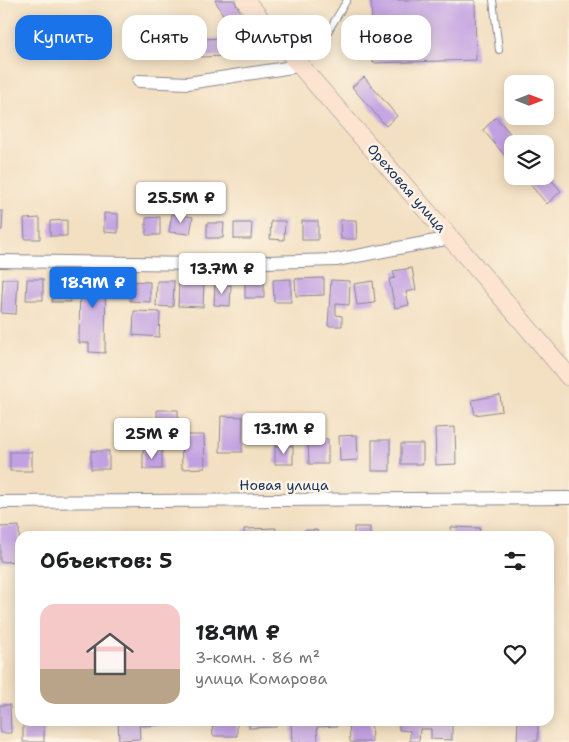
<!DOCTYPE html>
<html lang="ru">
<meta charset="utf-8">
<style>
body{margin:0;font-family:"Shantell Sans",sans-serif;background:#f6f6f6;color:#202124;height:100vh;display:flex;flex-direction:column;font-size:19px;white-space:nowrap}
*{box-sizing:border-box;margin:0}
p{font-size:16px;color:#757577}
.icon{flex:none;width:28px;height:28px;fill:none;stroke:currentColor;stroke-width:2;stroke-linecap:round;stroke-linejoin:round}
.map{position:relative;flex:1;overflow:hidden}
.panel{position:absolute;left:15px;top:531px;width:539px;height:195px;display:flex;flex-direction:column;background:#fff;border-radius:15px;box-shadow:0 2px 12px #0003}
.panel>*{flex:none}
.guide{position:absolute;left:15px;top:15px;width:540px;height:45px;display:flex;gap:10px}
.needle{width:32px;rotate:90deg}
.controls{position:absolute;left:504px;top:75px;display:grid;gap:10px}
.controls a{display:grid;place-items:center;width:50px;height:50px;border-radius:10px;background:#fff;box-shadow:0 2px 12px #0003;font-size:25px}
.price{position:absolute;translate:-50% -42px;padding:0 11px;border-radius:5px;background:#fff;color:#222;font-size:16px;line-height:32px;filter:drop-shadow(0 1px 2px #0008)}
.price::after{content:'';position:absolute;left:50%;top:30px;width:15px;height:11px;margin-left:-8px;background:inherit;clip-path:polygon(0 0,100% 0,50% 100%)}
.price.active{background:#1a73e8;color:#fff}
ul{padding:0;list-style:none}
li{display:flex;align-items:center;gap:15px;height:125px;padding:0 25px}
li+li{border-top:1px solid #e0e0e0}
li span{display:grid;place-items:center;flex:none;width:140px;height:100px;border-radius:15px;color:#555}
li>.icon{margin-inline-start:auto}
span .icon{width:60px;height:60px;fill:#fffc;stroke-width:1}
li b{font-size:21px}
h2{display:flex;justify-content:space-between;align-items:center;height:60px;padding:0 25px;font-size:21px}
.chip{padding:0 18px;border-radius:15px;background:#fff;box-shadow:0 2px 12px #0003;font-size:18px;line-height:45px}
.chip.active{background:#1a73e8;color:#fff}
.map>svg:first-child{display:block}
.building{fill:#c2a1e2}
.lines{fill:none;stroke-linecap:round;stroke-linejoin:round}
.lane-casing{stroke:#878790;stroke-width:8}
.street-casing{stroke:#878790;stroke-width:14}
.secondary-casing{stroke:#878790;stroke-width:19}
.lane{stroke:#fff;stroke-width:6}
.street{stroke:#fff;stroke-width:12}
.secondary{stroke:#fde4d1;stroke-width:18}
.labels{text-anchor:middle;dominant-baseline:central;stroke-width:5;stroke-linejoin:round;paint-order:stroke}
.street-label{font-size:14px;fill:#1b2f5e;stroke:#fcf5e5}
</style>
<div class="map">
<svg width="569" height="742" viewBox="0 0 569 742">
<rect width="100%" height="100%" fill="#fcf5e5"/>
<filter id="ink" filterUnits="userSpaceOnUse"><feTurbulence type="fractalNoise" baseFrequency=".02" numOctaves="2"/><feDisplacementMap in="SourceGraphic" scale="10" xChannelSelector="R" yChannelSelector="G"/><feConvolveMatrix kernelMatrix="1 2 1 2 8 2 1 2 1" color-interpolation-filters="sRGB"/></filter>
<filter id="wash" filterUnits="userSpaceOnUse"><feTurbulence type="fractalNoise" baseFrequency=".0096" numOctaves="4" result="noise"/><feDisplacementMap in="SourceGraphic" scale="20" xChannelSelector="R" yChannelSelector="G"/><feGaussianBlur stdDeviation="1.12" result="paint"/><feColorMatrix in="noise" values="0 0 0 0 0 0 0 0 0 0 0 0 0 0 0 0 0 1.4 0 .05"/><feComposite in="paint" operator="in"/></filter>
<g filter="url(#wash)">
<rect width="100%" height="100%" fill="#f3dfc1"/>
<g id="blocks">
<!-- building -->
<g class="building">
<path d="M 215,0 L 234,0 L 245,21 L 230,28 Z"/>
<path d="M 371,0 L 475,0 L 476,60 L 373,63 L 373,50 L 347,50 L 347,25 L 372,24 Z"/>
<path d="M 225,38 L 226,56 L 201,57 L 200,39 Z"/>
<path d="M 364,77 L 397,116 L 386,126 L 352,87 Z"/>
<path d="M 496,117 L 519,144 L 512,144 L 512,164 L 483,130 Z"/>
<path d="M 545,173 L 561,191 L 547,204 L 523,176 L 545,176 Z"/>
<path d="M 0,211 L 3,211 L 2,230 L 0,230 Z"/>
<path d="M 104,213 L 118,214 L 118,233 L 104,232 Z"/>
<path d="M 172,214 L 193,217 L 190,234 L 169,232 Z"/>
<path d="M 160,217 L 160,235 L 146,235 L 146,218 Z"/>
<path d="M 40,218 L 40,239 L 25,239 L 24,219 Z"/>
<path d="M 67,220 L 67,236 L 50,236 L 50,221 Z"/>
<path d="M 340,220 L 356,220 L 357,239 L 341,239 Z"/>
<path d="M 271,221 L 285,221 L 284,240 L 270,239 Z"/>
<rect x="302" y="221" width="16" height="19"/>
<path d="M 207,223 L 224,223 L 223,238 L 207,238 Z"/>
<path d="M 234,223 L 252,223 L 251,239 L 234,239 Z"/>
<path d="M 412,268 L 416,290 L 406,292 L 409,305 L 395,308 L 389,279 L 395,278 L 393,271 Z"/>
<path d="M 80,269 L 106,269 L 105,353 L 89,352 L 89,343 L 79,343 Z"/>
<path d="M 324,278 L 324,295 L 296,296 L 295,279 Z"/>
<path d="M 3,279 L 18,279 L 16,314 L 1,313 Z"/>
<path d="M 27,279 L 43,279 L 43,300 L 26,300 Z"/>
<path d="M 291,279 L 291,302 L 274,302 L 273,280 Z"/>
<path d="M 179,280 L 204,281 L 203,307 L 178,306 Z"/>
<path d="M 264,280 L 264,298 L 245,298 L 245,281 Z"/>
<path d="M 331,280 L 350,281 L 349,305 L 336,304 L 336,315 L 342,316 L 342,326 L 328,326 Z"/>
<path d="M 112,281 L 129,281 L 128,297 L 111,297 Z"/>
<path d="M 130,281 L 150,282 L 150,302 L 130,301 Z"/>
<path d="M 157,281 L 174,281 L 173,307 L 156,306 Z"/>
<path d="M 373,281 L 375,303 L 357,305 L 354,284 Z"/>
<rect x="52" y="283" width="18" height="19"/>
<path d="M 215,284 L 231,285 L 230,306 L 214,305 Z"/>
<path d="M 134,311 L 160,312 L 159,337 L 133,335 Z"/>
<path d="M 500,395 L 502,411 L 475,415 L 472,400 Z"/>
<path d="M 157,410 L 178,410 L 178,431 L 158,432 Z"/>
<path d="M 221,416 L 243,417 L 242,452 L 220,452 Z"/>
<path d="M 455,427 L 456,464 L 436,465 L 435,428 Z"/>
<path d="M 181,435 L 204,435 L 205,468 L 182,469 Z"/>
<path d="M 357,435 L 358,460 L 340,461 L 339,436 Z"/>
<path d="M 308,439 L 328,439 L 328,464 L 309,464 Z"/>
<rect x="372" y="440" width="18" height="31"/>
<rect x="401" y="444" width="22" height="20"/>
<rect x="275" y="446" width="18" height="18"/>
<rect x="143" y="450" width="19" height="19"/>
<rect x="91" y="451" width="18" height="18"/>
<rect x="10" y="452" width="22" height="19"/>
<path d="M 19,526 L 20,561 L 0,562 L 0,527 Z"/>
<rect x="354" y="527" width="16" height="9"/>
<path d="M 451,527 L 480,528 L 479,536 L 451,536 Z"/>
<path d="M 276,528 L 276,536 L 244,536 L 244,529 Z"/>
<path d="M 304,530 L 317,530 L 317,536 L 305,536 Z"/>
<path d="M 0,705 L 10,705 L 11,733 L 0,733 Z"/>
<rect x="23" y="721" width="21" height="21"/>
<path d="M 118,721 L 139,721 L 140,739 L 119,740 Z"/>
<path d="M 141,721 L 161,721 L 162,725 L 141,726 Z"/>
<path d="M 212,721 L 237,721 L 237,736 L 213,736 Z"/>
<path d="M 249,721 L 275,721 L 276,727 L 249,728 Z"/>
<path d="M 291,721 L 337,721 L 337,726 L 317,727 L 318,742 L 292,742 Z"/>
<path d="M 349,721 L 371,721 L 372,742 L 350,742 Z"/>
<path d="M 399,721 L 452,721 L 452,740 L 431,739 L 431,729 L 420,729 L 419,741 L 410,741 L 410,731 L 399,730 Z"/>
<path d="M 518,721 L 538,721 L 538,741 L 517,741 Z"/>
</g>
</g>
</g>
<g filter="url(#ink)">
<use href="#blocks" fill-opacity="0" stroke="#878790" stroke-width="1"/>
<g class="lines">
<!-- lane casing -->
<g class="lane-casing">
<g id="lane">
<path d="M 493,0 L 499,50"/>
<path d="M 296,58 L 326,35 L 347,0"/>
</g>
</g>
<!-- street casing -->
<g class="street-casing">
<g id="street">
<path d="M 139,81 L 188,83 L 299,66"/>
<path d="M 0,261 L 196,264 L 336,260 L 451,238"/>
<path d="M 0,502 L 569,498"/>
</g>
</g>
<!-- secondary casing -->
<g class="secondary-casing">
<path id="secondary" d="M 245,0 C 350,128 464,249 569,377"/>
</g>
<!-- lane -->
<use href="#lane" class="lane"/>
<!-- street -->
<use href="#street" class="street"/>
<!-- secondary -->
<use href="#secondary" class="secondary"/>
</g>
</g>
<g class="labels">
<!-- street labels -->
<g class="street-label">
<text transform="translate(407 188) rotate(49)">Ореховая улица</text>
<text x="284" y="485">Новая улица</text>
</g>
</g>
</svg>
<div class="controls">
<a><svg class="needle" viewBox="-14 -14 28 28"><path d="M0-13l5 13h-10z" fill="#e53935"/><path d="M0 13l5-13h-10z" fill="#757577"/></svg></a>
<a><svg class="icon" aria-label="layers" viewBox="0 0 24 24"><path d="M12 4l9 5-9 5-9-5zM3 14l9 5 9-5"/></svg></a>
</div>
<b class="price" style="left:181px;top:224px">25.5M ₽</b>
<b class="price" style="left:222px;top:295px">13.7M ₽</b>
<b class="price active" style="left:93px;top:309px">18.9M ₽</b>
<b class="price" style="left:284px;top:455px">13.1M ₽</b>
<b class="price" style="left:152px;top:460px">25M ₽</b>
<div class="guide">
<a class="chip active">Купить</a>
<a class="chip">Снять</a>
<a class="chip">Фильтры</a>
<a class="chip">Новое</a>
</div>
<section class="panel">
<h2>Объектов: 5<svg class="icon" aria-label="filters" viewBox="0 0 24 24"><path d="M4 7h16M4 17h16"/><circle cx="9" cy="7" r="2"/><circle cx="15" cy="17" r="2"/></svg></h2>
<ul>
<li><span style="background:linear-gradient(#f6c9c9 65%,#b9a48a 0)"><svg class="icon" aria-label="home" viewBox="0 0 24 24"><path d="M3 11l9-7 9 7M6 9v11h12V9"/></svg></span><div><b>18.9M ₽</b><p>3-комн. · 86 m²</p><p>улица Комарова</p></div><svg class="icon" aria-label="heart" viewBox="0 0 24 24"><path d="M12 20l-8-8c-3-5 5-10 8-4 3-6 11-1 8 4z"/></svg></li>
</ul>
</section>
</div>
